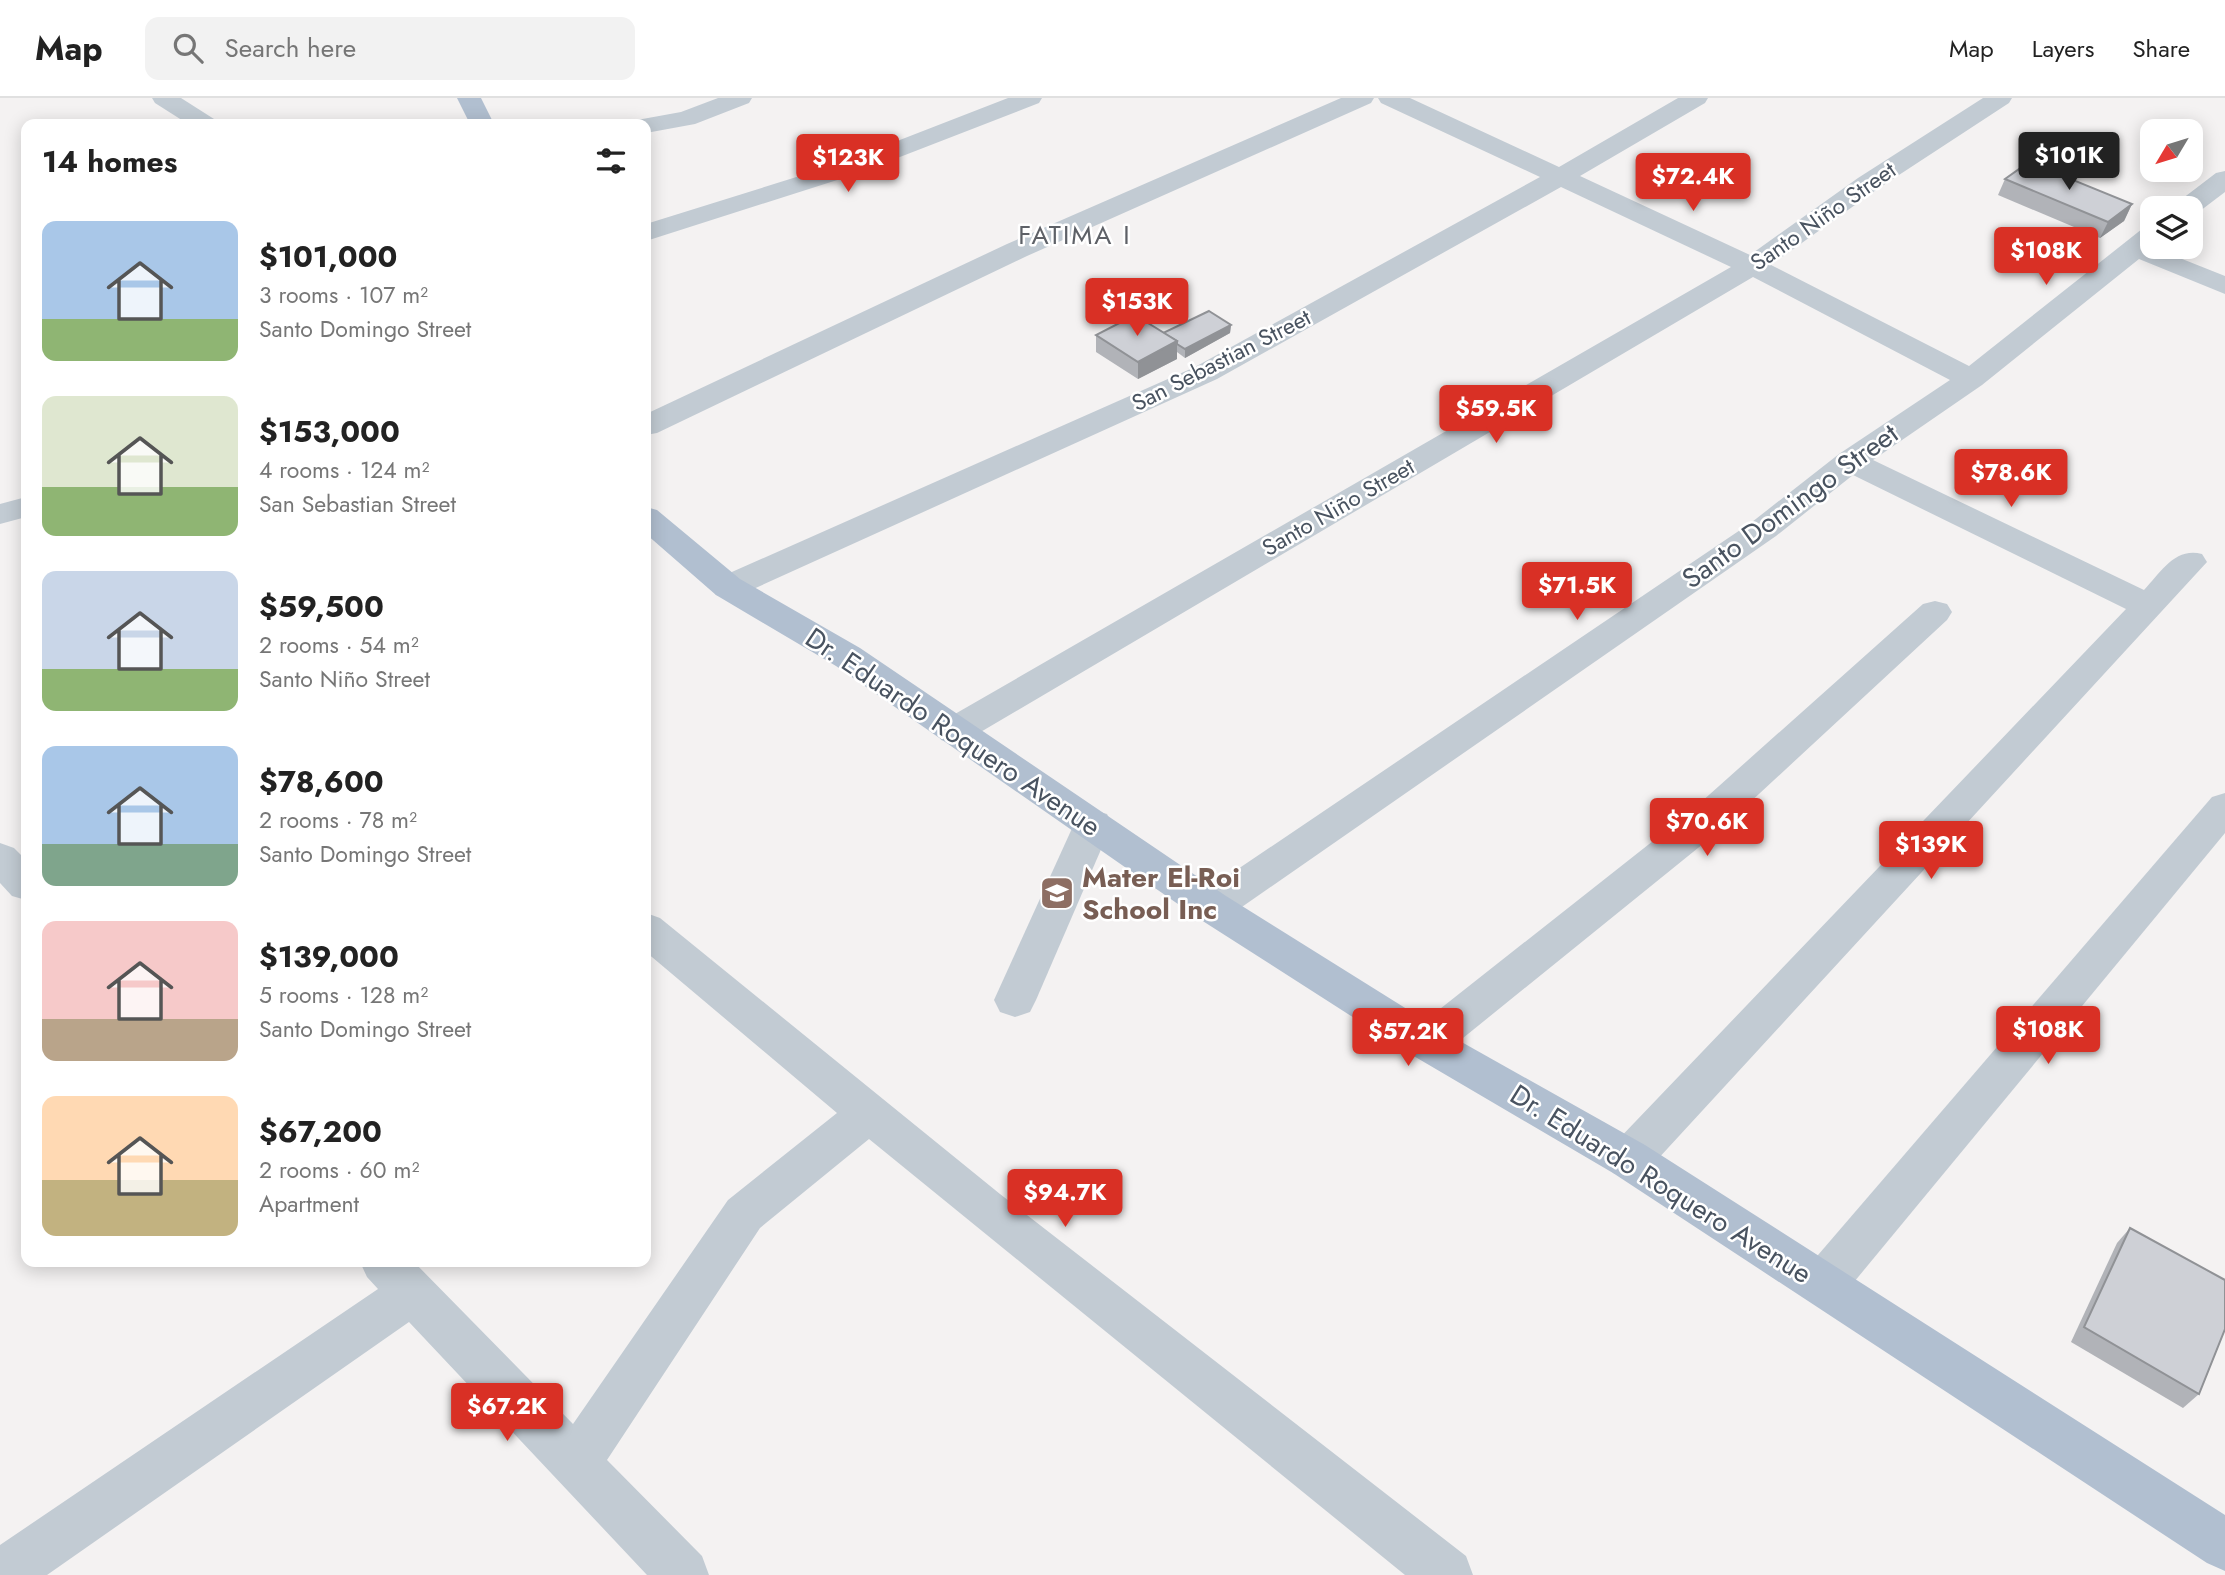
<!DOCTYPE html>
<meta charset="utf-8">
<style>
body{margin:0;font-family:Jost,sans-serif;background:#f2f2f2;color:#222;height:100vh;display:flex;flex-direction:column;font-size:26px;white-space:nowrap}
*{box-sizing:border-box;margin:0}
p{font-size:23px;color:#767676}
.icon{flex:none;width:38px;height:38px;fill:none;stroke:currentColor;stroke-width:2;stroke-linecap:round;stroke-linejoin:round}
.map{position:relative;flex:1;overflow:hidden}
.details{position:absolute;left:21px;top:21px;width:630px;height:1148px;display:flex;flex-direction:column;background:#fff;border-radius:14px;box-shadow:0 4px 18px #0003}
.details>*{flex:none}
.needle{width:46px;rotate:232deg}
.fabs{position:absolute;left:2140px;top:21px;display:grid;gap:14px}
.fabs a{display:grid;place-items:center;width:63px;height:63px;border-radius:14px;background:#fff;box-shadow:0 4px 18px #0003;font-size:35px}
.price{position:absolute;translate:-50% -60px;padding:0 16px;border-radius:7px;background:#d93025;color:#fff;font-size:23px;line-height:46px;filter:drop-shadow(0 2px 4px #0008)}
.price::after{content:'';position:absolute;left:50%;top:42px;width:21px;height:16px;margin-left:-10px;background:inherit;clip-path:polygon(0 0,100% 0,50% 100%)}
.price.current{background:#222;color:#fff}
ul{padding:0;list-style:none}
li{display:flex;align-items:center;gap:21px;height:175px;padding:0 21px}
li span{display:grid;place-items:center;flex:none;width:196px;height:140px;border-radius:14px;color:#555}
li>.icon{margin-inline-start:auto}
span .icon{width:84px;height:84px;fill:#fffc;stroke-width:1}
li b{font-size:30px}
h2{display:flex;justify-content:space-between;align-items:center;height:84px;padding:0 21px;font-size:30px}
header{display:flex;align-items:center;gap:42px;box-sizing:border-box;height:98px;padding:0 35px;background:#fff;border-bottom:2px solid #e0e0e0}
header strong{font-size:33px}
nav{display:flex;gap:38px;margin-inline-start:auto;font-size:24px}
.search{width:490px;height:63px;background:#f2f2f2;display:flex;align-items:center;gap:18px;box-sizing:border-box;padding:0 24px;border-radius:14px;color:#767676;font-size:26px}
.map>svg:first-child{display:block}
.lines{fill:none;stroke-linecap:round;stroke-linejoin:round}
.minor{fill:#c2cbd3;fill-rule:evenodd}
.major{fill:#b1bfd0;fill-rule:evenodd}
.wall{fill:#b1b3b8}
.shaded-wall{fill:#909296}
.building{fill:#ced0d6;stroke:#909296;stroke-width:2}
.labels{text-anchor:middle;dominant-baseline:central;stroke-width:5;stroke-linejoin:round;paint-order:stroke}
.far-street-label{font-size:23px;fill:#495360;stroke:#fff}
.far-quarter-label{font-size:26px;letter-spacing:2px;fill:#5e6167;stroke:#fff}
.street-label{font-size:28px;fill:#495360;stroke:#fff}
.education-label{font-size:28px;font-weight:bold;fill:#785e54;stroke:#fff;text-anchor:start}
</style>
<header>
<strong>Map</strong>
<div class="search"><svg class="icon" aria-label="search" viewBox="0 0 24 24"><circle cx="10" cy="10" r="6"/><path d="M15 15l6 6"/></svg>Search here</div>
<nav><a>Map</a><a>Layers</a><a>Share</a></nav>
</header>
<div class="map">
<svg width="2225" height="1477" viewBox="0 0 2225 1477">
<rect width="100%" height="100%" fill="#f4f2f2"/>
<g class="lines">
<!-- minor -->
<g class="minor">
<path d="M 152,0 L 181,0 L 214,21 L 218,26 L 188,26 L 155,5 Z"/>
<path d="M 718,0 L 752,0 L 749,5 L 695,26 L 646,35 L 646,26 L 634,26 L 637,22 L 681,14 Z"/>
<path d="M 1008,0 L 1042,0 L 1039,5 L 856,76 L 646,143 L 646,126 L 838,66 Z"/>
<path d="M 1341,0 L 1374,0 L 1371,5 L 1027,158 L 657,335 L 646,337 L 646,316 L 1007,146 Z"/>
<path d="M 1378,0 L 1410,0 L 1559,69 L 1678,0 L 1708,0 L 1705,5 L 1580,78 L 1750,157 L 1858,80 L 1983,0 L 2012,0 L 2009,5 L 1876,92 L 1771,167 L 1969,268 L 2142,131 L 2152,129 L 2152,149 L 2225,178 L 2225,196 L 2139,161 L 1982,287 L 1873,362 L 2144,492 C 2161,474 2175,449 2202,456 L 2207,464 L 1645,1075 L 1629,1081 L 1613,1075 L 1607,1061 L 1613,1047 L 2126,511 L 1853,377 L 1776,438 L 1226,820 L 1212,825 L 1198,820 L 1192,809 L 1198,798 L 1752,424 L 1839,356 L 1950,282 L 1753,179 L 967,642 L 954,646 L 941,642 L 936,633 L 941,624 L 1731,169 L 1561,89 L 1217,281 L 740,497 L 728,500 L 716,497 L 711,489 L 716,481 L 1195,269 L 1540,79 L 1381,5 Z"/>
<path d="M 2225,73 L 2225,94 L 2196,116 L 2191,117 L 2191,110 L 2174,110 L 2178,104 L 2216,75 Z"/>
<path d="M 26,399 L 26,419 L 0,426 L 0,406 Z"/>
<path d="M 1935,503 L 1947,506 L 1952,514 L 1947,522 L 1719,733 L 1442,957 L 1427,963 L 1412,957 L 1406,945 L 1412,933 L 1691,713 L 1923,506 Z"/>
<path d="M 2225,695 L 2225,735 L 1840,1201 L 1823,1208 L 1806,1201 L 1800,1186 L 1806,1171 L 2212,699 Z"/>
<path d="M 1093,712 L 1107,716 L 1112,726 L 1036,902 L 1030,914 L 1015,919 L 1000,914 L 994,902 L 1074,726 L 1079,716 Z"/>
<path d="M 0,745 L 14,750 L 26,762 L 26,802 L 12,798 L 0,785 Z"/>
<path d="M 646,815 L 660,820 L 1000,1096 L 1466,1458 L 1473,1477 L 1405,1477 L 869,1041 L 760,1130 L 607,1362 L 702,1458 L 709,1477 L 647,1477 L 409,1224 L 47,1477 L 0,1477 L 0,1447 L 378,1191 L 367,1179 L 360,1164 L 414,1164 L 573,1326 L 728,1102 L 837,1015 L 646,854 Z"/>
</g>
<!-- major -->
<g class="major">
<path d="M 457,0 L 481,0 L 494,26 L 470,26 Z"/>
<path d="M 646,409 L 657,412 L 740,481 L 860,550 L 1226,798 L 1442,933 L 1645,1047 L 2225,1417 L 2225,1473 L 2207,1465 L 1613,1075 L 1412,957 L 1198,820 L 836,568 L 716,497 L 646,436 Z"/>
</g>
</g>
<!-- wall -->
<g class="wall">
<path d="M 2005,81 L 2132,106 L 2124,123 L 2100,140 L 1998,97 Z"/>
<path d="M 1231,227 L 1230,235 L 1185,260 L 1177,254 L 1177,261 L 1138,281 L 1096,254 L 1096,237 L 1163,235 Z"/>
<path d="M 2130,1130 L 2199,1296 L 2183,1310 L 2071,1244 L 2117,1145 Z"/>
</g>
<!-- shaded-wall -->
<g class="shaded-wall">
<path d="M 2132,106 L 2124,123 L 2100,140 L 2108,124 Z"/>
<path d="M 1231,227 L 1230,235 L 1185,260 L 1185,251 Z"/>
<path d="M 1177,243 L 1177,261 L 1138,281 L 1138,264 Z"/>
</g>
<!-- building -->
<g class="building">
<path d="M 2029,64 L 2132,106 L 2108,124 L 2005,81 Z"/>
<path d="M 1209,213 L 1231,227 L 1185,251 L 1177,246 L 1177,243 L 1163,235 Z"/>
<path d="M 1135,217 L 1177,243 L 1138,264 L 1096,237 Z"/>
<path d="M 2130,1130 L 2225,1182 L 2225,1231 L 2199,1296 L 2084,1229 Z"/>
</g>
<!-- icons -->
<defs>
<g id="school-square" transform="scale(1.75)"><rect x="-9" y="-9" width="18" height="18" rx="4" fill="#8d6e63" stroke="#fff"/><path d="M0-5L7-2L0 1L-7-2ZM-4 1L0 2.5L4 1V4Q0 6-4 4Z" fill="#fff"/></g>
</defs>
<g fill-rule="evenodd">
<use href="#school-square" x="1057" y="795"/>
</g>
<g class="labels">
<!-- far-street labels -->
<g class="far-street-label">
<text transform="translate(1823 118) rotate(-35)">Santo Niño Street</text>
<text transform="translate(1221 262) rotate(-27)">San Sebastian Street</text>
<text transform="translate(1338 409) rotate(-30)">Santo Niño Street</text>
</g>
<!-- far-quarter labels -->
<g class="far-quarter-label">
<text x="1075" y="137">FATIMA I</text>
</g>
<!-- street labels -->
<g class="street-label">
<text transform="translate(1790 408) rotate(-36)">Santo Domingo Street</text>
<text transform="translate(953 634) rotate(34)">Dr. Eduardo Roquero Avenue</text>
<text transform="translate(1661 1086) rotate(32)">Dr. Eduardo Roquero Avenue</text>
</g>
<!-- education labels -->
<g class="education-label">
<text x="1082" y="779">Mater El-Roi<tspan x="1082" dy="32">School Inc</tspan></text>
</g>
</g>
</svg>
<div class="fabs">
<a><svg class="needle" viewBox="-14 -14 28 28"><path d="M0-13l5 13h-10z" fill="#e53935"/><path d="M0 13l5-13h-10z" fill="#767676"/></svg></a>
<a><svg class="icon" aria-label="layers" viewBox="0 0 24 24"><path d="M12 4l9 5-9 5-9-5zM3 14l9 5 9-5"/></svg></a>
</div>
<b class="price current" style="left:2069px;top:94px">$101K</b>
<b class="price" style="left:848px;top:96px">$123K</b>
<b class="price" style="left:1693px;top:115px">$72.4K</b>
<b class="price" style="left:2046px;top:189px">$108K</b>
<b class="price" style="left:1137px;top:240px">$153K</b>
<b class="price" style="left:1496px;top:347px">$59.5K</b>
<b class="price" style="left:2011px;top:411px">$78.6K</b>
<b class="price" style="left:1577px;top:524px">$71.5K</b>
<b class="price" style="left:1707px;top:760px">$70.6K</b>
<b class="price" style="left:1931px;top:783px">$139K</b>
<b class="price" style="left:2048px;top:968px">$108K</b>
<b class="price" style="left:1408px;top:970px">$57.2K</b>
<b class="price" style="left:1065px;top:1131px">$94.7K</b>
<b class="price" style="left:507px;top:1345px">$67.2K</b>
<section class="details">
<h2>14 homes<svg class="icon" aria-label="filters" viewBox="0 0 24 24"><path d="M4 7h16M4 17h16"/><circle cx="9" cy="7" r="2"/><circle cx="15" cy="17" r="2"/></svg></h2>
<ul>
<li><span style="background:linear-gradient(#a9c7e8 70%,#8fb573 0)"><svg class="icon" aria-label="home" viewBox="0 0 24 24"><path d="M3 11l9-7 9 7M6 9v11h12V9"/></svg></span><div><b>$101,000</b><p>3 rooms · 107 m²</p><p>Santo Domingo Street</p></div></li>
<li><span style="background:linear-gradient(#dfe7d0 65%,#8fb573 0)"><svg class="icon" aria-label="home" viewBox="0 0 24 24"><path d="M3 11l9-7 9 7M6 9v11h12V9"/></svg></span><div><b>$153,000</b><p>4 rooms · 124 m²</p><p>San Sebastian Street</p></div></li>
<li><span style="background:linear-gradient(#c9d6e8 70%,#8fb573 0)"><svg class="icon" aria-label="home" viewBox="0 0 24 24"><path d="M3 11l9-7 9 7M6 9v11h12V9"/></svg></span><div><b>$59,500</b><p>2 rooms · 54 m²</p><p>Santo Niño Street</p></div></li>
<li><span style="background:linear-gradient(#a9c7e8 70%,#7fa58c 0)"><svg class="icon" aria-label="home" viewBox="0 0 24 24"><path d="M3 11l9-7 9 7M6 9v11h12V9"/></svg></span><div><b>$78,600</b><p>2 rooms · 78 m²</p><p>Santo Domingo Street</p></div></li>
<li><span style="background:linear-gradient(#f6c9c9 70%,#b9a48a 0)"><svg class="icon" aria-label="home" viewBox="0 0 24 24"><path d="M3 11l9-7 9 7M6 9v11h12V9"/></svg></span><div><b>$139,000</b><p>5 rooms · 128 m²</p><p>Santo Domingo Street</p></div></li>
<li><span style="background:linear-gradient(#ffd9b3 60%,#c2b280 0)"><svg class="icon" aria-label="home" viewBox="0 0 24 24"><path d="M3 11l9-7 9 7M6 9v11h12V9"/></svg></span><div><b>$67,200</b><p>2 rooms · 60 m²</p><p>Apartment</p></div></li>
</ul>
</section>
</div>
